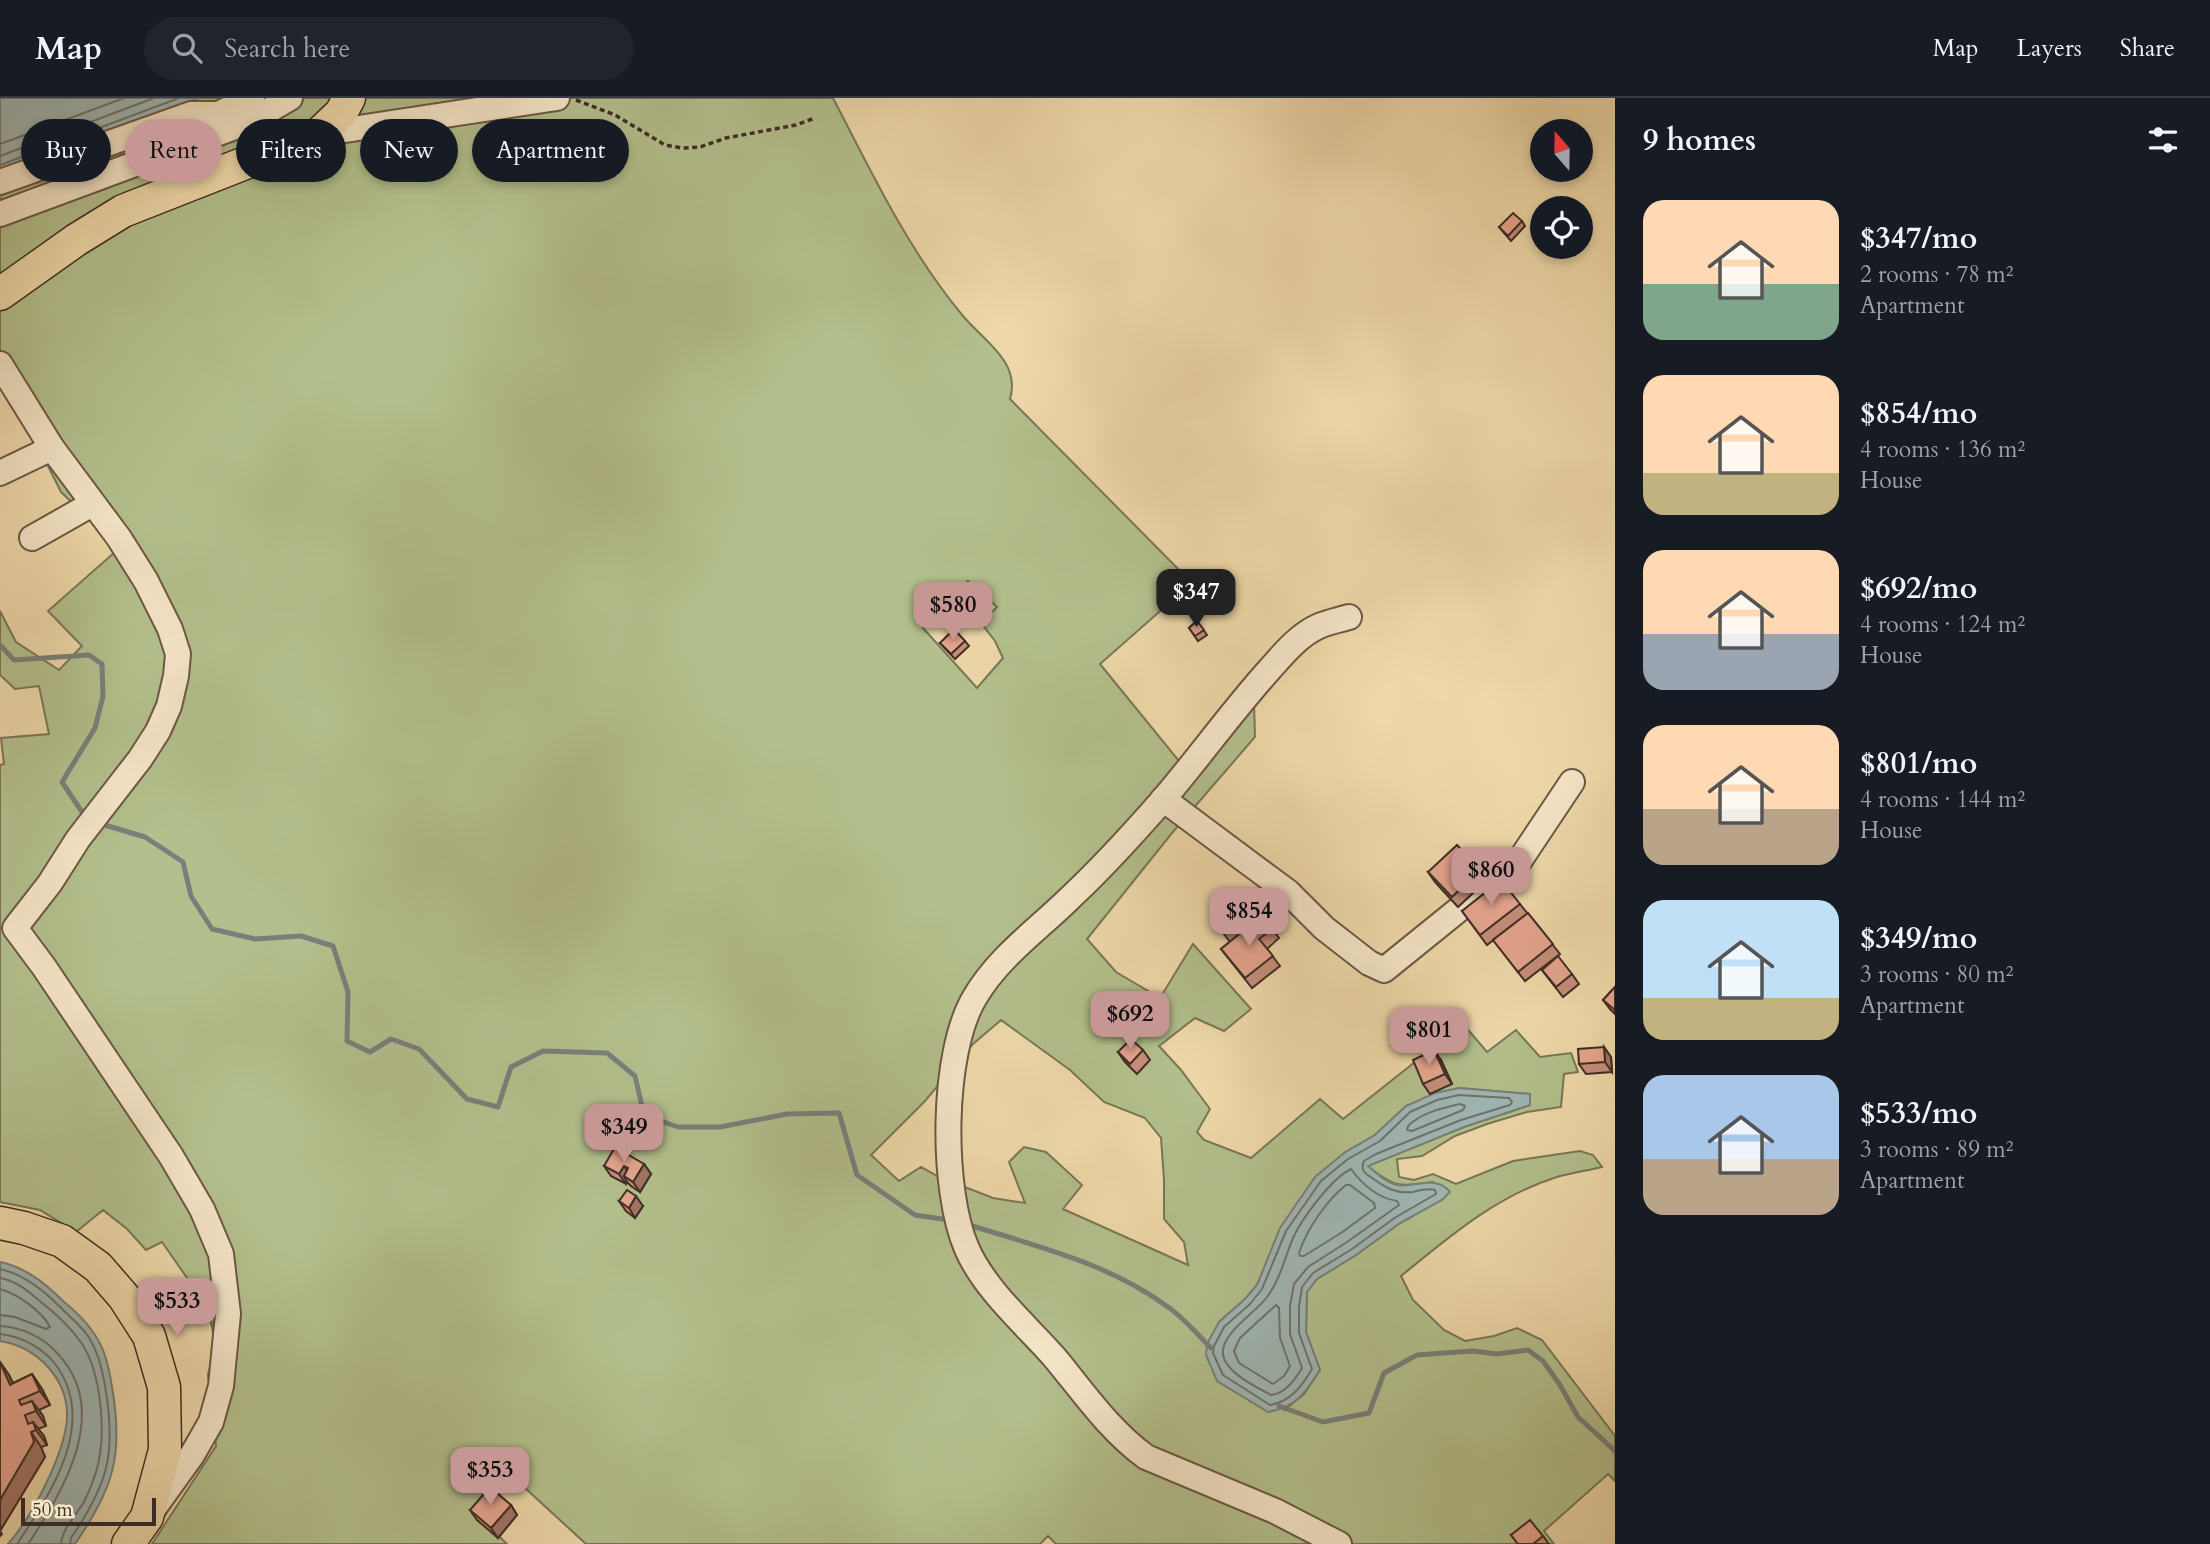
<!DOCTYPE html>
<meta charset="utf-8">
<style>
body{margin:0;font-family:Cardo,serif;background:#20242c;color:#f1f3f6;height:100vh;display:flex;flex-direction:column;font-size:26px;white-space:nowrap}
*{box-sizing:border-box;margin:0}
p{font-size:23px;color:#9ea1a6}
.icon{flex:none;width:38px;height:38px;fill:none;stroke:currentColor;stroke-width:2;stroke-linecap:round;stroke-linejoin:round}
.map{position:relative;flex:1;overflow:hidden}
.panel{display:flex;flex-direction:column;background:#171b24;width:595px}
.panel>*{flex:none}
.hud{position:absolute;left:21px;top:21px;width:665px;height:63px;display:flex;gap:14px}
.needle{width:46px;rotate:340deg}
.fabs{position:absolute;left:1530px;top:21px;display:grid;gap:14px}
.fabs a{display:grid;place-items:center;width:63px;height:63px;border-radius:50%;background:#171b24;box-shadow:0 4px 10px #0003;font-size:35px}
.scale{position:absolute;left:21px;bottom:18px;width:135px;box-sizing:border-box;padding-left:7px;border:4px solid #3f2d25;border-top:0;font-size:19px;line-height:24px;white-space:nowrap;color:#3f2d25;-webkit-text-stroke:5px #f5e6c8;paint-order:stroke}
.price{position:absolute;translate:-50% -60px;padding:0 16px;border-radius:14px;background:#c59692;color:#111;font-size:23px;line-height:46px;filter:drop-shadow(0 2px 4px #0008)}
.price::after{content:'';position:absolute;left:50%;top:42px;width:21px;height:16px;margin-left:-10px;background:inherit;clip-path:polygon(0 0,100% 0,50% 100%)}
.price.current{background:#222;color:#fff}
ul{padding:0;list-style:none}
li{display:flex;align-items:center;gap:21px;height:175px;padding:0 28px}
li span{display:grid;place-items:center;flex:none;width:196px;height:140px;border-radius:21px;color:#555}
li>.icon{margin-inline-start:auto}
span .icon{width:84px;height:84px;fill:#fffc;stroke-width:1}
li b{font-size:30px}
h2{display:flex;justify-content:space-between;align-items:center;height:84px;padding:0 28px;font-size:30px}
.tag{padding:0 24px;border-radius:32px;background:#171b24;box-shadow:0 4px 10px #0003;font-size:24px;line-height:63px}
.tag.current{background:#c59692;color:#111}
header{display:flex;align-items:center;gap:42px;box-sizing:border-box;height:98px;padding:0 35px;background:#171b24;border-bottom:2px solid #363941}
header strong{font-size:33px}
nav{display:flex;gap:38px;margin-inline-start:auto;font-size:24px}
.search{width:490px;height:63px;background:#20242c;display:flex;align-items:center;gap:18px;box-sizing:border-box;padding:0 24px;border-radius:38px;color:#9ea1a6;font-size:26px}
main{display:flex;flex:1;min-height:0}
.map>svg:first-child{display:block}
.green{fill:#b3c08d;stroke:#797659;stroke-width:2;fill-rule:evenodd}
.water{fill:#9fb7b5;stroke:#79807b;stroke-width:2}
.lines{fill:none;stroke-linecap:round;stroke-linejoin:round}
.shore{stroke:#6f726d;stroke-width:2}
.stream{stroke:#79807b;stroke-width:5}
.minor-casing{stroke:#6b5846;stroke-width:28}
.major-casing{stroke:#3f2d25;stroke-width:35}
.path{stroke:#3f2d25;stroke-width:3.5;stroke-dasharray:5 3.5;stroke-linecap:butt}
.minor{stroke:#f5e6c8;stroke-width:24}
.major{stroke:#efd9aa;stroke-width:32}
.wall{fill:#c68f7c;stroke:#3f2d25;stroke-width:2}
.shaded-wall{fill:#a17465;stroke:#3f2d25;stroke-width:2}
.building{fill:#e6a690;stroke:#3f2d25;stroke-width:2}
</style>
<header>
<strong>Map</strong>
<div class="search"><svg class="icon" aria-label="search" viewBox="0 0 24 24"><circle cx="10" cy="10" r="6"/><path d="M15 15l6 6"/></svg>Search here</div>
<nav><a>Map</a><a>Layers</a><a>Share</a></nav>
</header>
<main>
<div class="map">
<svg width="1615" height="1446" viewBox="0 0 1615 1446">
<rect width="100%" height="100%" fill="#efd9aa"/>
<filter id="stains"><feTurbulence type="fractalNoise" baseFrequency=".00286" numOctaves="4"/><feColorMatrix values="0 0 0 0 .2 0 0 0 0 .09 0 0 0 0 .02 0 0 0 .5 -.17"/></filter>
<radialGradient id="worn" r=".72"><stop offset=".6" stop-color="#630" stop-opacity="0"/><stop offset="1" stop-color="#630" stop-opacity=".3"/></radialGradient>
<!-- green -->
<path class="green" d="M 0,0 L 833,0 C 872,75 908,152 963,218 C 984,243 1021,264 1010,301 L 1192,485 L 1100,566 L 1192,679 L 1254,604 L 1255,639 L 1172,735 L 1087,841 L 1116,874 L 1160,900 L 1193,846 L 1251,911 L 1224,933 L 1195,920 L 1159,948 L 1181,972 L 1210,1011 L 1197,1034 L 1204,1042 L 1251,1060 L 1320,1001 L 1343,1021 L 1463,926 L 1487,954 L 1516,932 L 1540,959 L 1571,955 L 1578,974 L 1564,976 L 1561,1009 L 1527,1014 L 1487,1026 L 1455,1038 L 1422,1058 L 1397,1061 L 1399,1079 L 1414,1082 L 1433,1076 L 1456,1086 L 1513,1063 L 1580,1053 L 1593,1057 L 1602,1069 C 1586,1073 1569,1075 1554,1080 C 1495,1099 1448,1140 1401,1178 L 1413,1202 L 1444,1232 L 1465,1243 L 1494,1238 L 1517,1230 L 1542,1242 L 1615,1338 L 1615,1383 L 1608,1376 L 1544,1433 L 1554,1446 L 1056,1446 L 1048,1438 L 1040,1446 L 586,1446 L 513,1379 L 477,1417 L 507,1446 L 152,1446 L 216,1348 L 208,1276 L 216,1248 L 208,1210 L 162,1144 L 146,1152 L 127,1131 L 103,1112 L 76,1134 L 40,1112 L 0,1104 L 0,667 L 4,666 L 1,640 L 49,636 L 39,588 L 15,591 L 0,577 L 0,513 L 16,544 L 59,572 L 82,548 L 48,513 L 115,454 L 87,419 L 61,394 L 30,332 L 0,282 ZM 968,483 L 997,509 L 981,525 L 995,543 L 1003,560 L 977,590 L 923,530 ZM 1001,922 L 1070,972 L 1104,1004 L 1145,1020 L 1161,1040 L 1164,1082 L 1164,1121 L 1184,1144 L 1188,1167 L 1063,1111 L 1082,1087 L 1046,1054 L 1024,1049 L 1009,1064 L 1025,1105 L 993,1100 L 939,1079 L 921,1069 L 899,1083 L 871,1057 L 925,1003 L 973,946 ZM 1459,990 L 1530,996 L 1530,1007 L 1464,1029 L 1367,1068 C 1396,1089 1396,1089 1432,1084 L 1413,1118 L 1400,1125 L 1356,1157 L 1317,1181 L 1307,1194 L 1306,1234 L 1320,1272 L 1304,1296 L 1284,1312 L 1219,1224 L 1245,1201 L 1257,1187 L 1268,1162 L 1344,1055 L 1375,1037 L 1406,1008 Z"/>
<!-- water -->
<g class="water">
<path d="M 0,0 L 199,0 L 0,74 Z"/>
<path d="M 1459,990 L 1530,996 L 1530,1007 L 1464,1029 L 1368,1068 C 1374,1073 1383,1082 1391,1085 C 1410,1094 1434,1074 1450,1094 L 1442,1102 L 1400,1125 L 1356,1157 L 1317,1181 L 1307,1194 L 1306,1234 L 1320,1272 C 1305,1295 1297,1309 1268,1314 L 1217,1283 L 1206,1257 L 1207,1246 L 1219,1224 L 1245,1201 L 1257,1187 L 1280,1130 L 1315,1079 L 1344,1055 L 1375,1037 L 1406,1008 L 1435,995 Z"/>
<path d="M 0,1164 C 25,1169 45,1185 63,1203 C 74,1212 85,1222 93,1234 C 105,1250 109,1270 112,1289 C 124,1358 113,1390 75,1446 L 8,1446 C 32,1419 64,1357 67,1321 C 69,1281 37,1249 0,1243 Z"/>
</g>
<g class="lines">
<!-- shore -->
<g class="shore">
<path d="M 0,46 L 124,0"/>
<path d="M 0,58 L 154,0"/>
<path d="M 0,67 L 179,0"/>
<path d="M 1459,997 L 1509,1000 L 1512,1004 L 1510,1007 L 1461,1022 L 1376,1056 L 1364,1063 C 1360,1072 1365,1075 1372,1080 C 1386,1090 1396,1096 1413,1094 C 1421,1092 1428,1090 1435,1092 L 1436,1096 L 1396,1119 L 1352,1151 L 1313,1175 L 1302,1189 L 1299,1209 L 1299,1235 L 1312,1271 C 1302,1288 1290,1304 1270,1307 L 1223,1277 L 1213,1255 L 1214,1248 L 1224,1229 L 1250,1206 L 1262,1191 L 1286,1133 L 1321,1083 L 1348,1061 L 1380,1043 L 1410,1014 L 1437,1002 Z"/>
<path d="M 1460,1006 L 1465,1008 L 1463,1012 L 1412,1033 L 1407,1032 L 1408,1028 C 1421,1015 1442,1010 1460,1006 Z"/>
<path d="M 1351,1071 C 1362,1086 1378,1100 1397,1103 L 1399,1107 L 1347,1144 L 1308,1169 L 1294,1186 L 1290,1208 L 1290,1236 L 1302,1270 C 1295,1282 1285,1296 1271,1297 C 1256,1289 1220,1272 1223,1252 C 1225,1233 1256,1214 1267,1199 C 1280,1182 1285,1159 1293,1140 C 1302,1120 1332,1080 1351,1071 Z"/>
<path d="M 1346,1087 L 1350,1087 L 1374,1105 L 1375,1110 L 1341,1135 L 1304,1158 L 1300,1158 L 1299,1155 C 1307,1131 1326,1103 1346,1087 Z"/>
<path d="M 0,1171 C 23,1176 42,1191 58,1207 C 68,1217 80,1227 88,1238 C 99,1255 103,1275 106,1294 C 116,1358 107,1387 71,1440 L 70,1446"/>
<path d="M 0,1180 C 17,1183 29,1194 41,1204 C 55,1215 69,1228 80,1243 C 102,1273 107,1339 96,1374 C 93,1384 89,1394 84,1404 C 76,1417 62,1431 61,1446"/>
<path d="M 0,1191 C 17,1196 42,1213 50,1229 L 46,1231 L 15,1219 L 0,1217"/>
<path d="M 1276,1207 L 1279,1210 L 1280,1240 L 1290,1268 L 1284,1278 L 1273,1286 L 1239,1265 L 1234,1253 L 1240,1240 Z"/>
<path d="M 0,1228 C 21,1229 43,1239 57,1255 C 112,1312 64,1392 28,1446"/>
<path d="M 0,1236 C 21,1238 43,1250 56,1267 C 98,1325 51,1395 17,1446"/>
</g>
<!-- stream -->
<g class="stream">
<path d="M 0,547 L 14,562 L 89,557 L 102,566 L 103,598 L 95,630 L 62,684 L 86,720"/>
<path d="M 98,725 L 145,739 L 183,764 L 191,798 L 212,831 L 255,841 L 301,838 L 333,848 L 348,894 L 347,943 L 370,954 L 391,941 L 419,951 L 467,1001 L 498,1009 L 511,969 L 543,953 L 607,955 L 635,978 L 644,1017 L 678,1029 L 720,1029 L 787,1016 L 839,1015 L 857,1077 L 915,1117 L 949,1122"/>
<path d="M 969,1127 C 1037,1148 1110,1166 1168,1209 C 1184,1220 1197,1236 1211,1250"/>
<path d="M 1279,1308 L 1323,1324 L 1369,1315 L 1384,1275 L 1417,1257 L 1473,1253 L 1497,1256 L 1528,1252 L 1543,1263 L 1560,1287 L 1578,1319 L 1615,1353"/>
</g>
<!-- minor casing -->
<g class="minor-casing">
<g id="minor">
<path d="M 319,36 L 557,0"/>
<path d="M 0,84 L 191,16 L 218,16 L 252,0"/>
<path d="M 0,116 L 251,23 L 290,0"/>
<path d="M 0,266 L 52,350 L 119,440 L 146,483 L 170,531 L 178,556 L 176,578 L 169,608 L 158,633 L 140,661 L 78,741 L 50,785 L 15,830 L 44,869 L 171,1058 L 202,1111 L 221,1156 L 228,1216 L 221,1288 L 211,1324 L 192,1357 L 154,1410"/>
<path d="M 0,375 L 52,350"/>
<path d="M 32,440 L 92,406"/>
<path d="M 1163,701 L 1288,794 L 1324,830 L 1369,865 L 1384,872 L 1520,762 L 1572,684"/>
<path d="M 1339,1446 L 1275,1413 L 1146,1359 C 1109,1332 1084,1295 1055,1260 C 1026,1227 985,1192 967,1151 C 941,1092 941,955 975,899 C 999,858 1039,831 1072,798 C 1103,769 1132,737 1161,704 C 1198,661 1232,613 1270,571 C 1284,555 1299,537 1319,528 C 1328,524 1339,522 1349,519"/>
</g>
</g>
<!-- major casing -->
<g class="major-casing">
<g id="major">
<path d="M 0,196 L 76,142 L 123,113 L 319,36 L 341,15 L 349,0"/>
<path d="M 0,1125 L 24,1130 L 62,1143 L 98,1169 L 124,1199 L 149,1238 L 164,1289 L 165,1352 L 147,1419 L 128,1446"/>
</g>
</g>
<!-- path -->
<path class="path" d="M 576,2 L 615,17 L 665,47 L 682,50 L 700,49 L 726,40 L 796,27 L 815,20"/>
<!-- minor -->
<use href="#minor" class="minor"/>
<!-- major -->
<use href="#major" class="major"/>
</g>
<!-- wall -->
<g class="wall">
<path d="M 1522,123 L 1525,128 L 1511,143 L 1499,129 Z"/>
<path d="M 1197,523 L 1207,537 L 1198,543 L 1189,530 Z"/>
<path d="M 965,543 L 969,548 L 955,561 L 940,545 Z"/>
<path d="M 1480,772 L 1487,782 L 1458,809 L 1435,784 L 1428,774 Z"/>
<path d="M 1520,806 L 1560,856 L 1525,883 L 1493,842 L 1523,819 L 1487,847 L 1462,813 Z"/>
<path d="M 1242,820 L 1248,829 L 1272,831 L 1279,840 L 1267,851 L 1280,868 L 1252,890 L 1221,851 L 1230,844 L 1214,823 Z"/>
<path d="M 1542,872 L 1572,876 L 1579,886 L 1563,899 Z"/>
<path d="M 1615,889 L 1615,916 L 1610,911 L 1603,902 Z"/>
<path d="M 1604,949 L 1611,959 L 1612,974 L 1586,976 L 1579,966 Z"/>
<path d="M 1143,952 L 1150,962 L 1137,976 L 1125,964 L 1118,954 Z"/>
<path d="M 1441,962 L 1452,986 L 1430,996 L 1423,986 Z"/>
<path d="M 644,1066 L 651,1076 L 640,1094 L 631,1088 L 627,1084 L 626,1086 L 611,1078 L 604,1068 Z"/>
<path d="M 619,1103 L 643,1108 L 635,1120 L 626,1113 Z"/>
<path d="M 0,1264 L 9,1277 L 13,1285 L 32,1276 L 42,1291 L 50,1307 L 39,1312 L 43,1318 L 46,1328 L 38,1331 L 44,1338 L 47,1347 L 41,1349 L 45,1359 L 0,1433 L 2,1436 L 0,1438 Z"/>
<path d="M 511,1407 L 517,1417 L 498,1440 L 477,1422 L 470,1412 Z"/>
<path d="M 1511,1437 L 1543,1438 L 1549,1446 L 1518,1446 Z"/>
</g>
<!-- shaded-wall -->
<g class="shaded-wall">
<path d="M 1604,949 L 1611,959 L 1612,974 L 1605,964 Z"/>
<path d="M 1434,952 L 1441,962 L 1452,986 L 1445,976 Z"/>
<path d="M 644,1066 L 651,1076 L 640,1094 L 633,1084 Z"/>
<path d="M 624,1068 L 631,1078 L 624,1078 L 627,1084 L 626,1086 L 619,1076 Z"/>
<path d="M 636,1098 L 643,1108 L 635,1120 L 629,1110 Z"/>
<path d="M 0,1264 L 9,1277 L 20,1301 L 10,1287 Z"/>
<path d="M 32,1276 L 42,1291 L 50,1307 L 40,1293 Z"/>
<path d="M 32,1303 L 43,1318 L 46,1328 L 36,1313 Z"/>
<path d="M 33,1324 L 44,1338 L 47,1347 L 36,1332 Z"/>
<path d="M 31,1334 L 41,1349 L 45,1359 L 0,1433 L 0,1402 Z"/>
<path d="M 511,1407 L 517,1417 L 498,1440 L 491,1430 Z"/>
</g>
<!-- building -->
<g class="building">
<path d="M 1513,115 L 1522,123 L 1508,138 L 1499,129 Z"/>
<path d="M 1197,523 L 1204,532 L 1195,538 L 1189,530 Z"/>
<path d="M 954,531 L 965,543 L 951,556 L 940,545 Z"/>
<path d="M 1457,747 L 1480,772 L 1452,799 L 1428,774 Z"/>
<path d="M 1501,782 L 1520,806 L 1480,837 L 1462,813 Z"/>
<path d="M 1231,808 L 1242,820 L 1224,835 L 1214,823 Z"/>
<path d="M 1528,815 L 1553,846 L 1518,874 L 1493,842 Z"/>
<path d="M 1261,818 L 1272,831 L 1259,841 L 1273,858 L 1245,880 L 1221,851 Z"/>
<path d="M 1558,858 L 1572,876 L 1556,889 L 1542,872 Z"/>
<path d="M 1615,889 L 1615,912 L 1603,902 Z"/>
<path d="M 1131,941 L 1143,952 L 1130,966 L 1118,954 Z"/>
<path d="M 1604,949 L 1605,964 L 1579,966 L 1578,951 Z"/>
<path d="M 1434,952 L 1445,976 L 1423,986 L 1413,962 Z"/>
<path d="M 615,1049 L 644,1066 L 633,1084 L 624,1078 L 628,1070 L 624,1068 L 619,1076 L 604,1068 Z"/>
<path d="M 627,1092 L 636,1098 L 629,1110 L 619,1103 Z"/>
<path d="M 0,1264 L 10,1287 L 32,1276 L 40,1293 L 19,1302 L 21,1307 L 32,1303 L 36,1313 L 25,1317 L 28,1326 L 33,1324 L 36,1332 L 31,1334 L 34,1344 L 0,1402 Z"/>
<path d="M 490,1389 L 511,1407 L 491,1430 L 470,1412 Z"/>
<path d="M 1530,1422 L 1543,1438 L 1533,1446 L 1518,1446 L 1511,1437 Z"/>
</g>
<rect width="100%" height="100%" filter="url(#stains)"/>
<rect width="100%" height="100%" fill="url(#worn)"/>
</svg>
<div class="fabs">
<a><svg class="needle" viewBox="-14 -14 28 28"><path d="M0-13l5 13h-10z" fill="#e53935"/><path d="M0 13l5-13h-10z" fill="#9ea1a6"/></svg></a>
<a><svg class="icon" aria-label="locate" viewBox="0 0 24 24"><circle cx="12" cy="12" r="6"/><path d="M12 2v4M12 18v4M2 12h4M18 12h4"/></svg></a>
</div>
<div class="scale">50 m</div>
<b class="price current" style="left:1196px;top:531px">$347</b>
<b class="price" style="left:953px;top:544px">$580</b>
<b class="price" style="left:1491px;top:809px">$860</b>
<b class="price" style="left:1249px;top:850px">$854</b>
<b class="price" style="left:1130px;top:953px">$692</b>
<b class="price" style="left:1429px;top:969px">$801</b>
<b class="price" style="left:624px;top:1066px">$349</b>
<b class="price" style="left:177px;top:1240px">$533</b>
<b class="price" style="left:490px;top:1409px">$353</b>
<div class="hud">
<a class="tag">Buy</a>
<a class="tag current">Rent</a>
<a class="tag">Filters</a>
<a class="tag">New</a>
<a class="tag">Apartment</a>
</div>
</div>
<section class="panel">
<h2>9 homes<svg class="icon" aria-label="filters" viewBox="0 0 24 24"><path d="M4 7h16M4 17h16"/><circle cx="9" cy="7" r="2"/><circle cx="15" cy="17" r="2"/></svg></h2>
<ul>
<li><span style="background:linear-gradient(#ffd9b3 60%,#7fa58c 0)"><svg class="icon" aria-label="home" viewBox="0 0 24 24"><path d="M3 11l9-7 9 7M6 9v11h12V9"/></svg></span><div><b>$347/mo</b><p>2 rooms · 78 m²</p><p>Apartment</p></div></li>
<li><span style="background:linear-gradient(#ffd9b3 70%,#c2b280 0)"><svg class="icon" aria-label="home" viewBox="0 0 24 24"><path d="M3 11l9-7 9 7M6 9v11h12V9"/></svg></span><div><b>$854/mo</b><p>4 rooms · 136 m²</p><p>House</p></div></li>
<li><span style="background:linear-gradient(#ffd9b3 60%,#9aa5b1 0)"><svg class="icon" aria-label="home" viewBox="0 0 24 24"><path d="M3 11l9-7 9 7M6 9v11h12V9"/></svg></span><div><b>$692/mo</b><p>4 rooms · 124 m²</p><p>House</p></div></li>
<li><span style="background:linear-gradient(#ffd9b3 60%,#b9a48a 0)"><svg class="icon" aria-label="home" viewBox="0 0 24 24"><path d="M3 11l9-7 9 7M6 9v11h12V9"/></svg></span><div><b>$801/mo</b><p>4 rooms · 144 m²</p><p>House</p></div></li>
<li><span style="background:linear-gradient(#bfe0f5 70%,#c2b280 0)"><svg class="icon" aria-label="home" viewBox="0 0 24 24"><path d="M3 11l9-7 9 7M6 9v11h12V9"/></svg></span><div><b>$349/mo</b><p>3 rooms · 80 m²</p><p>Apartment</p></div></li>
<li><span style="background:linear-gradient(#a9c7e8 60%,#b9a48a 0)"><svg class="icon" aria-label="home" viewBox="0 0 24 24"><path d="M3 11l9-7 9 7M6 9v11h12V9"/></svg></span><div><b>$533/mo</b><p>3 rooms · 89 m²</p><p>Apartment</p></div></li>
</ul>
</section>
</main>
